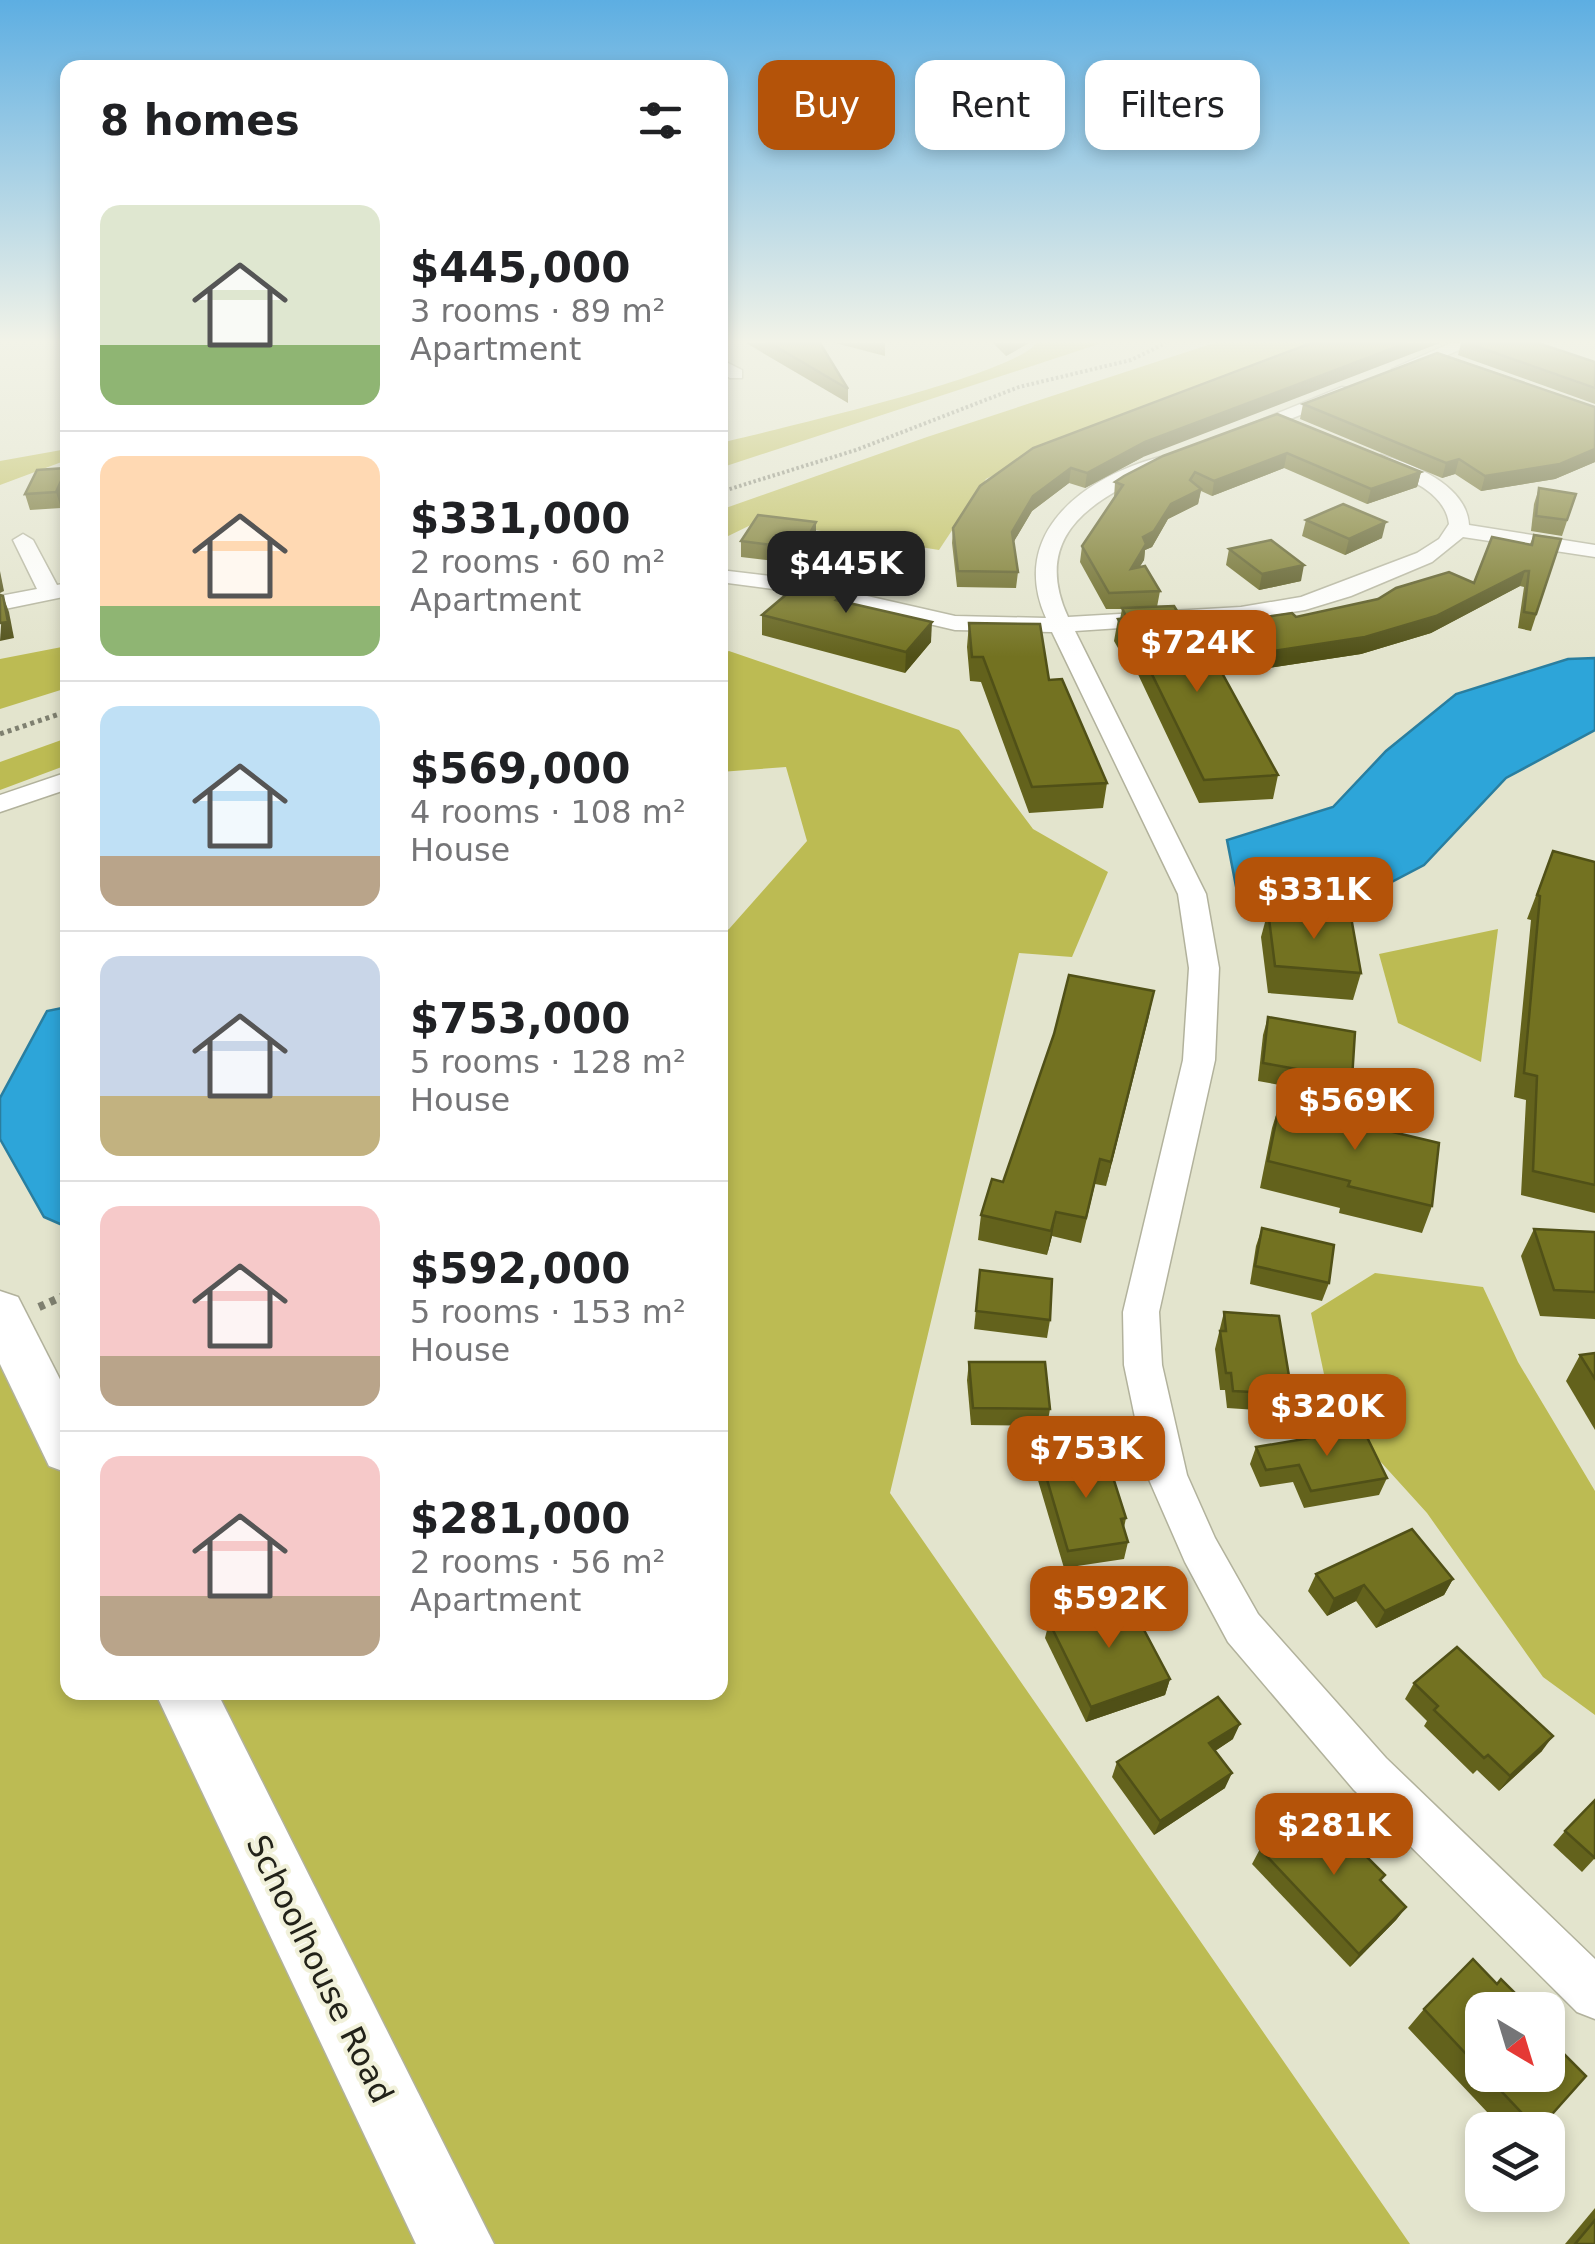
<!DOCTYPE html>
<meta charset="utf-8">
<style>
body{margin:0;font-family:"DejaVu Sans",sans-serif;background:#f2f2f2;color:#202124;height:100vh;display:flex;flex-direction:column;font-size:38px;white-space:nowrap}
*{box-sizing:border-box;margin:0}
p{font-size:32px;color:#757577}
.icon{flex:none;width:55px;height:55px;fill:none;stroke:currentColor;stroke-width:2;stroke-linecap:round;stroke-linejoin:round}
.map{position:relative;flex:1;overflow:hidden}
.drawer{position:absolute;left:60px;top:60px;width:668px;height:1640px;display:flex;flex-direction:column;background:#fff;border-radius:20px;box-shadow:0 5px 15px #0003}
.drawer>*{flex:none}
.top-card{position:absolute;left:758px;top:60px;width:688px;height:90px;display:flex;gap:20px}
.needle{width:65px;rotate:142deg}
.fabs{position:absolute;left:1465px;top:1992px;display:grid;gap:20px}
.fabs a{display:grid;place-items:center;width:100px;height:100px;border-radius:20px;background:#fff;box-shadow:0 5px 15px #0003;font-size:50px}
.price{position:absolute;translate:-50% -85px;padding:0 22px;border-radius:20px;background:#b45309;color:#fff;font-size:32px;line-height:65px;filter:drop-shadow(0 2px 5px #0008)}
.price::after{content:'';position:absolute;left:50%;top:60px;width:30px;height:22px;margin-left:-15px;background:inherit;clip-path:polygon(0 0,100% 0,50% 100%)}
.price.selected{background:#222;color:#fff}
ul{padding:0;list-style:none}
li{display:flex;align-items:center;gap:30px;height:250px;padding:0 40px}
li+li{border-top:2px solid #e0e0e0}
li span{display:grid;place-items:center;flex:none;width:280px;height:200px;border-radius:20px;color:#555}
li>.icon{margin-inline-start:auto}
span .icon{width:120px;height:120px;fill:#fffc;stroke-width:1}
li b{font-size:42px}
h2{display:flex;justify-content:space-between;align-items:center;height:120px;padding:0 40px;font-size:42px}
.pill{padding:0 35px;border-radius:20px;background:#fff;box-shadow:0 5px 15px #0003;font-size:35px;line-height:90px}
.pill.selected{background:#b45309;color:#fff}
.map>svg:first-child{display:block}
.forest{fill:#bcbb53}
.water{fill:#2da5d9;stroke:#2a7e9f;stroke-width:2.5}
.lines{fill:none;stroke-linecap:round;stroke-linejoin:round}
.street-casing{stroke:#b2b29c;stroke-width:3}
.secondary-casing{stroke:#b2b29c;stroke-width:3}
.path-far2{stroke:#7f8070;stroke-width:4;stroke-dasharray:2.5 2.5;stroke-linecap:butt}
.path-far1{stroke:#7f8070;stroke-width:5;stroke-dasharray:4 4;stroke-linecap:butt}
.path{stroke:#7f8070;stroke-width:8;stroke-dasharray:6 6;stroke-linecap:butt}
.street{fill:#fff;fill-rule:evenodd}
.secondary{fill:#fff;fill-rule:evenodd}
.wall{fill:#63621c}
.shaded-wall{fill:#505017}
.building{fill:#737221;stroke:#505017;stroke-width:2.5}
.labels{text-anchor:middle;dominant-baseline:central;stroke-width:8;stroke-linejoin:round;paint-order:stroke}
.near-street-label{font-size:32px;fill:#222219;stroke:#f1f1da}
</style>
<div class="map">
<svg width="1595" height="2244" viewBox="0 0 1595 2244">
<rect width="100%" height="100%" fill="#e3e4cd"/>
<!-- forest -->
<g class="forest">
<path d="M 1036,343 L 1102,343 L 720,468 L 721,443 C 772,430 1014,376 1036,343 Z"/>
<path d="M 1214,343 L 1332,343 L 1092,427 L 986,479 L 939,550 L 759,521 L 720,540 L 720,510 L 927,437 Z"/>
<path d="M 67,449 L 67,460 L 0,485 L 0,461 Z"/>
<path d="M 67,646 L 67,688 L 0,709 L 0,659 Z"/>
<path d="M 729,651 L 959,730 L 1033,829 L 1108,872 L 1072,957 L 1019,953 L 890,1493 L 1410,2244 L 0,2244 L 0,1295 L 67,1398 L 68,1692 L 720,1692 L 720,934 L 729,929 L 807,841 L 786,767 L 720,772 L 720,654 Z"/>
<path d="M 67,738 L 67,765 L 0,790 L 0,762 Z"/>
<path d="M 1498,929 L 1481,1062 L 1398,1023 L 1379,954 Z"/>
<path d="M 1375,1273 L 1483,1287 L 1518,1362 L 1595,1491 L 1595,1715 L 1543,1677 L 1427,1513 L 1331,1407 L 1311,1313 Z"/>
</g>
<!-- water -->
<g class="water">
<path d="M 1595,658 L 1595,730 L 1506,778 L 1424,865 L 1342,908 L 1241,912 L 1227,840 L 1333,807 L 1386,751 L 1456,694 L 1568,659 Z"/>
<path d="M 67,1007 L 68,1007 L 67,1227 L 44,1217 L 0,1139 L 0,1098 L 47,1011 Z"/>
</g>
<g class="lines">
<!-- street casing -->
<g class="street-casing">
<g id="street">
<path d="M 1451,343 L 1475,343 L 1407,373 L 1392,369 Z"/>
<path d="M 720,359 L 742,370 L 742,378 L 730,378 L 720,372 Z"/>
<path d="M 1342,387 L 1348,388 L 1348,396 L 1250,435 L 1243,437 L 1234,431 Z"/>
<path d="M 1381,455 C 1414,464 1467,486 1469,525 L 1595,545 L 1595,557 L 1463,537 L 1432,562 L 1351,596 L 1305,610 L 1241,620 L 1075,631 L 1206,894 L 1219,968 L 1215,1060 L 1159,1312 L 1162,1365 L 1187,1475 L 1215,1538 L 1258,1614 L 1386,1758 L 1595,1959 L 1595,2019 L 1577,2012 L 1354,1790 L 1228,1642 L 1185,1562 L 1147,1475 L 1124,1365 L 1123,1312 L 1183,1060 L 1189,968 L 1178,894 L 1052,632 L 955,630 L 788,591 L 720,582 L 720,570 L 788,578 L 955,616 L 1046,618 C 1008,533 1084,477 1160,457 L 1170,463 L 1167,467 C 1098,496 1029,532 1068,617 L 1241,607 L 1301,597 L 1417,553 L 1439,539 L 1449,524 C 1445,490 1402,476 1374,465 L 1374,457 Z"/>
<path d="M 23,534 L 33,540 L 57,585 L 68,583 L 68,596 L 0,610 L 0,596 L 37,589 L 13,540 Z"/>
<path d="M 68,772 L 68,789 L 0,812 L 0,795 Z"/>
</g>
</g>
<!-- secondary casing -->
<g class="secondary-casing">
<g id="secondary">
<path d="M 0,1291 L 18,1297 L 68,1395 L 68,1473 L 49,1466 L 0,1364 Z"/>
<path d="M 155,1692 L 217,1692 L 494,2244 L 416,2244 Z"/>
</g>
</g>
<!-- path-far2 -->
<path class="path-far2" d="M 720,492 L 856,450 L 1019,387 L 1131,360 L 1166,343"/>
<!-- path-far1 -->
<path class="path-far1" d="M 0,734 L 68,711"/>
<!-- path -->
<path class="path" d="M 39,1307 L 68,1294"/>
<!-- street -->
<use href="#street" class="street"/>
<!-- secondary -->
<use href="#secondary" class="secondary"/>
</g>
<!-- wall -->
<g class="wall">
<path d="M 746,343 L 820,343 L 848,389 L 848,403 Z"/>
<path d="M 835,343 L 885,343 L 885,356 Z"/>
<path d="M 993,343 L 1029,343 L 1006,356 Z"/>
<path d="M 1461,343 L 1538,343 L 1595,362 L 1595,404 L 1458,355 Z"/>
<path d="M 1303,404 L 1595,407 L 1595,462 L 1555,479 L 1481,491 L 1455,474 L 1442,478 L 1300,419 Z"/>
<path d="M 1277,414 L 1421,472 L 1417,487 L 1367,504 L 1284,468 L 1212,496 L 1201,491 L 1198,504 L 1168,519 L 1152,547 L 1145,550 L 1144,560 L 1139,567 L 1160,591 L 1157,607 L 1278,775 L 1273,799 L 1199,803 L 1135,668 L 1130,669 L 1114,641 L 1118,619 L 1120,619 L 1122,609 L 1106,609 L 1080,562 L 1082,546 L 1114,498 L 1115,482 Z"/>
<path d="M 1033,448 L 1143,457 L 1085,488 L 1069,483 L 1032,511 L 1013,543 L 1018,572 L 1016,588 L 957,587 L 952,543 L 953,528 Z"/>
<path d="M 68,471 L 68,492 L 61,508 L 30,510 L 25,494 Z"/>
<path d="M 1539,488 L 1576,494 L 1562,536 L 1531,531 L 1534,504 Z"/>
<path d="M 1306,520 L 1382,538 L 1345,555 L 1302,536 Z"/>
<path d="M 1534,535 L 1561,539 L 1531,631 L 1518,628 L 1524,587 L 1520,586 L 1431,633 L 1361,654 L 1256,670 L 1227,639 L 1231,622 L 1296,617 L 1474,583 L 1530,544 Z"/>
<path d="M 816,538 L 801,564 L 741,557 L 741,541 Z"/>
<path d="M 904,546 L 903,561 L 868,593 L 826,581 L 826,566 Z"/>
<path d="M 1229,549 L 1301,581 L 1259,590 L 1226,565 Z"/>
<path d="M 849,589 L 849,603 L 931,642 L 905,673 L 762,635 L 762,615 Z"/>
<path d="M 969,623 L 1049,680 L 1107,783 L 1103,808 L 1029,813 L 981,682 L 970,681 L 967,647 Z"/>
<path d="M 1553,851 L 1595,862 L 1595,1213 L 1521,1195 L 1526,1100 L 1514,1097 L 1531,920 L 1527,919 Z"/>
<path d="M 1268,911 L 1361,973 L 1353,1000 L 1268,993 L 1261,937 Z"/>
<path d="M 1154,991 L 1106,1186 L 1095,1184 L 1081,1243 L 1052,1236 L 1047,1255 L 978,1240 L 981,1215 L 1003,1182 Z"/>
<path d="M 1268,1017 L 1352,1079 L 1346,1097 L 1258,1081 L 1263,1035 Z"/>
<path d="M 1280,1102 L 1359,1124 L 1432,1206 L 1422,1233 L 1339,1213 L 1340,1208 L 1260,1188 L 1272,1128 Z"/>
<path d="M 1262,1228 L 1329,1283 L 1322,1301 L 1250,1284 L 1256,1246 Z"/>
<path d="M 1534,1229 L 1595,1232 L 1595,1319 L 1540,1316 L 1521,1256 Z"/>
<path d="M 980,1270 L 1050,1320 L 1047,1338 L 974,1329 Z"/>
<path d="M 1224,1312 L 1292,1394 L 1286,1412 L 1227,1408 L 1225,1390 L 1220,1390 L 1215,1349 Z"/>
<path d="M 1595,1353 L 1595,1430 L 1566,1381 L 1580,1355 Z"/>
<path d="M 969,1362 L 1050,1409 L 1047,1426 L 971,1425 L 967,1380 Z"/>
<path d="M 1256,1447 L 1387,1478 L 1379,1495 L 1304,1508 L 1293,1482 L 1260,1487 L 1250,1464 Z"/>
<path d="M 1041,1459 L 1106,1471 L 1126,1518 L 1124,1528 L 1128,1542 L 1124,1559 L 1064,1568 L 1037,1477 Z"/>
<path d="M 1316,1574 L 1453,1579 L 1444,1595 L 1376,1628 L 1356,1601 L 1327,1616 L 1308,1591 Z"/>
<path d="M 1049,1622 L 1170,1679 L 1165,1695 L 1086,1722 L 1045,1638 Z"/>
<path d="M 1414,1683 L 1542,1751 L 1499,1791 L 1477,1770 L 1473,1774 L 1424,1726 L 1427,1721 L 1405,1699 Z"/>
<path d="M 1233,1739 L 1215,1751 L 1225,1788 L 1154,1835 L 1112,1777 L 1117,1762 Z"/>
<path d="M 1565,1831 L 1595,1858 L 1582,1872 L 1553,1845 Z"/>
<path d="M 1260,1849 L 1381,1881 L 1406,1907 L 1396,1920 L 1350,1967 L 1252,1864 Z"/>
<path d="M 1424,2009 L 1482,2010 L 1482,2075 L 1548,2075 L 1556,2046 L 1539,2130 L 1504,2130 L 1408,2028 Z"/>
<path d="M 1595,2208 L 1595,2244 L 1565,2244 Z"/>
</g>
<!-- shaded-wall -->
<g class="shaded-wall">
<path d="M 1008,343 L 1029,343 L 1006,356 Z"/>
<path d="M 1407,343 L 1440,343 L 1143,457 L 1085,488 L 1087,473 L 1145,442 Z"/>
<path d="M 1595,449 L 1595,462 L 1555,479 L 1481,491 L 1485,476 Z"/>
<path d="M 1287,453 L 1284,468 L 1212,496 L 1214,481 Z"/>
<path d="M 1459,459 L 1455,474 L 1442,478 L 1446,463 Z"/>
<path d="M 67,468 L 68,492 L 61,508 L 56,492 Z"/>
<path d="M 1071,468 L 1069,483 L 1032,511 L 1010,548 L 1012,532 L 1033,496 Z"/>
<path d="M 1421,472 L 1417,487 L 1367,504 L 1371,489 Z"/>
<path d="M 1201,489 L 1198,504 L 1168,519 L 1152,547 L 1145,550 L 1144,560 L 1129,585 L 1131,569 L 1143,537 L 1171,504 Z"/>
<path d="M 816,522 L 816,538 L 801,564 L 801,549 Z"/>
<path d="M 1386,522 L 1382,538 L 1345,555 L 1349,539 Z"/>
<path d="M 904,546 L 903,561 L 868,593 L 868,577 Z"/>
<path d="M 1304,565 L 1301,581 L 1259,590 L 1262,574 Z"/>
<path d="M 0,571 L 4,591 L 0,593 Z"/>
<path d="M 1525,571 L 1520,586 L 1431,633 L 1361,654 L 1256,670 L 1260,653 Z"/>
<path d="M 849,589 L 849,609 L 836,600 Z"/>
<path d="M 3,596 L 9,612 L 14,638 L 0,641 Z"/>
<path d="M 932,622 L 931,642 L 905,673 L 906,652 Z"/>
<path d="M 1154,991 L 1149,1016 L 1106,1186 L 1111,1162 Z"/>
<path d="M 1056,1212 L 1052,1236 L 1047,1255 L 1051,1231 Z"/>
<path d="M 1453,1579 L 1444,1595 L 1376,1628 L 1385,1611 Z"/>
<path d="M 1364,1585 L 1356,1601 L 1327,1616 L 1334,1599 Z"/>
<path d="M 1170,1679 L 1165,1695 L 1086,1722 L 1091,1707 Z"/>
<path d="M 1240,1724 L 1233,1739 L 1203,1759 L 1209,1743 Z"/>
<path d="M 1553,1736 L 1542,1751 L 1499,1791 L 1510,1776 Z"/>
<path d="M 1232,1773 L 1225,1788 L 1154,1835 L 1160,1821 Z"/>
<path d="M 1406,1907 L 1396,1920 L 1350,1967 L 1359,1954 Z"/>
</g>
<!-- building -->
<g class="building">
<path d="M 770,343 L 820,343 L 848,389 Z"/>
<path d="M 1311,343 L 1407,343 L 1145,442 L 1087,473 L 1071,468 L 1033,496 L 1012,532 L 1018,572 L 958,571 L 953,528 L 980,486 L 1033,448 Z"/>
<path d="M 1467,343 L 1538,343 L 1595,362 L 1595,388 Z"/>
<path d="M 1437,353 L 1595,407 L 1595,449 L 1560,464 L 1485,476 L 1459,459 L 1446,463 L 1303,404 Z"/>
<path d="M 1277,414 L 1421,472 L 1371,489 L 1287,453 L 1214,481 L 1195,472 L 1190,480 L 1201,489 L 1171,504 L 1154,531 L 1143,537 L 1146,544 L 1131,569 L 1145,566 L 1160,591 L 1109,593 L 1082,546 L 1123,485 L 1115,482 L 1124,476 L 1163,456 Z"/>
<path d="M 67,468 L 56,492 L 25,494 L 37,470 Z"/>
<path d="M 1539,488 L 1576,494 L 1567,520 L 1536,516 Z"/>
<path d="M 1343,504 L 1386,522 L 1349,539 L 1306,520 Z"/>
<path d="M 758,515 L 816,522 L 801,549 L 741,541 Z"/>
<path d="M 863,535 L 904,546 L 868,577 L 826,566 Z"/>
<path d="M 1534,535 L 1561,539 L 1536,614 L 1524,612 L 1529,571 L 1525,571 L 1436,616 L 1365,637 L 1260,653 L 1231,622 L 1292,613 L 1296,617 L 1378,599 L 1396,588 L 1449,572 L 1474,583 L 1492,537 L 1532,545 Z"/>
<path d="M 1271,540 L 1304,565 L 1262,574 L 1229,549 Z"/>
<path d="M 807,577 L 849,589 L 836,600 L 932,622 L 906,652 L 762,615 Z"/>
<path d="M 0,595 L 3,596 L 8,622 L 0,623 Z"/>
<path d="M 1174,606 L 1185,624 L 1194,622 L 1278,775 L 1204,780 L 1138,646 L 1133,646 L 1118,619 L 1127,618 L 1122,608 Z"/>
<path d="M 969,623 L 1040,624 L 1049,680 L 1062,679 L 1107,783 L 1032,787 L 983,657 L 972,657 Z"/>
<path d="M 1553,851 L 1595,862 L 1595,1185 L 1533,1171 L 1537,1076 L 1524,1073 L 1540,896 L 1537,895 Z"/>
<path d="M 1268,911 L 1351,917 L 1361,973 L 1275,966 Z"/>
<path d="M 1069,975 L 1154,991 L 1111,1162 L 1100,1159 L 1086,1218 L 1056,1212 L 1051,1231 L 981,1215 L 992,1179 L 1003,1182 L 1054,1034 Z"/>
<path d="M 1268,1017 L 1355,1032 L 1352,1079 L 1263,1063 Z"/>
<path d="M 1280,1102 L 1359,1120 L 1359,1124 L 1439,1143 L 1432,1206 L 1348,1186 L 1350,1181 L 1268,1161 Z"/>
<path d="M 1262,1228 L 1334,1245 L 1329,1283 L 1255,1266 Z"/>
<path d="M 1534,1229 L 1595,1232 L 1595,1292 L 1554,1290 Z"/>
<path d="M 980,1270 L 1052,1279 L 1050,1320 L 976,1311 Z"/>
<path d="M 1224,1312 L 1279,1316 L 1292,1394 L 1233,1391 L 1231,1373 L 1226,1373 L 1220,1331 L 1226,1331 Z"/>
<path d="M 1595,1353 L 1595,1379 L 1580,1355 Z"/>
<path d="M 969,1362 L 1045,1362 L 1050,1409 L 973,1408 Z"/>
<path d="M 1363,1429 L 1387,1478 L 1311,1491 L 1299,1465 L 1266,1470 L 1256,1447 Z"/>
<path d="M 1100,1452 L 1106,1471 L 1111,1471 L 1126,1518 L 1121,1519 L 1128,1542 L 1068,1551 L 1041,1459 Z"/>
<path d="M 1412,1529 L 1453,1579 L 1385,1611 L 1364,1585 L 1334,1599 L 1316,1574 Z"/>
<path d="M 1126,1596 L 1170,1679 L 1091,1707 L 1049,1622 Z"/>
<path d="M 1457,1647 L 1553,1736 L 1510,1776 L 1488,1755 L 1484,1758 L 1434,1710 L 1438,1706 L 1414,1683 Z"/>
<path d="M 1218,1697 L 1240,1724 L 1209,1743 L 1232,1773 L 1160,1821 L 1117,1762 Z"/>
<path d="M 1595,1800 L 1595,1858 L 1565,1831 Z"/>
<path d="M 1308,1805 L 1329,1827 L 1333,1823 L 1385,1875 L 1380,1880 L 1406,1907 L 1359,1954 L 1260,1849 Z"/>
<path d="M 1473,1959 L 1497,1984 L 1501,1979 L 1532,2010 L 1482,2010 L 1482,2071 L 1424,2009 Z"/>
<path d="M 1548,2026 L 1562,2040 L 1556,2046 L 1586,2076 L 1538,2130 L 1486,2075 L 1548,2075 Z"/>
<path d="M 1595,2220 L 1595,2244 L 1575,2244 Z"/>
</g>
<!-- sky -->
<linearGradient id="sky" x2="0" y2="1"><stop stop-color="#5daee2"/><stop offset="0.52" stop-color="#f2f3e8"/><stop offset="1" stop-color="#f2f3e8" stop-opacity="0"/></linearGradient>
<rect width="1595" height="657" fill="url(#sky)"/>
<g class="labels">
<!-- near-street labels -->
<g class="near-street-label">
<text transform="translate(320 1969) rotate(64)">Schoolhouse Road</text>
</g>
</g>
</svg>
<div class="fabs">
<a><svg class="needle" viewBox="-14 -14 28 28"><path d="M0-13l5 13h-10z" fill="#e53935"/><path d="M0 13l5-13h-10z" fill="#757577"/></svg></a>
<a><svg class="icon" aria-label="layers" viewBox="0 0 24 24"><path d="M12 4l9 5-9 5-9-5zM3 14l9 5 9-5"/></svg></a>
</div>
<b class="price selected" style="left:846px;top:616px">$445K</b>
<b class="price" style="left:1197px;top:695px">$724K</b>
<b class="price" style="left:1314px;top:942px">$331K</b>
<b class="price" style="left:1355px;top:1153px">$569K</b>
<b class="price" style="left:1327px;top:1459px">$320K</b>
<b class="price" style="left:1086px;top:1501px">$753K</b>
<b class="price" style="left:1109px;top:1651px">$592K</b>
<b class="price" style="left:1334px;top:1878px">$281K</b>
<div class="top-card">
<a class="pill selected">Buy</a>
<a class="pill">Rent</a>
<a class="pill">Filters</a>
</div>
<section class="drawer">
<h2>8 homes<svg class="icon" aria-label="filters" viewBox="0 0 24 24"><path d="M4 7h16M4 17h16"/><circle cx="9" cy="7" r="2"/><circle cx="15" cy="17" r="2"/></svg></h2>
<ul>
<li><span style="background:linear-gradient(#dfe7d0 70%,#8fb573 0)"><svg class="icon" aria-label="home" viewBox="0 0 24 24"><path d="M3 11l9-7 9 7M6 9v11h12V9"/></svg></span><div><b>$445,000</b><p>3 rooms · 89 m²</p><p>Apartment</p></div></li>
<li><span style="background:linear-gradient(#ffd9b3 75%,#8fb573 0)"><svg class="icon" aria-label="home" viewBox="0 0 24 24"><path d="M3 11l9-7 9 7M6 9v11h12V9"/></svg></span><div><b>$331,000</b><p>2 rooms · 60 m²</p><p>Apartment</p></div></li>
<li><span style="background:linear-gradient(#bfe0f5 75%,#b9a48a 0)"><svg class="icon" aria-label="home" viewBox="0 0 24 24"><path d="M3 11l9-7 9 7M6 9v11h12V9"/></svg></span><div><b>$569,000</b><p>4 rooms · 108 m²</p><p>House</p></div></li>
<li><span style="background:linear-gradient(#c9d6e8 70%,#c2b280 0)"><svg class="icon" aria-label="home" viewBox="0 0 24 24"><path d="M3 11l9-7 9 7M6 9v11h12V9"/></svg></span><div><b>$753,000</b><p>5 rooms · 128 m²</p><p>House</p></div></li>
<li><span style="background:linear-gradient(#f6c9c9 75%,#b9a48a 0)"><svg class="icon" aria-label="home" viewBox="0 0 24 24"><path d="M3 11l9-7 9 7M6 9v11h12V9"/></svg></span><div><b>$592,000</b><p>5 rooms · 153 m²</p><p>House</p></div></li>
<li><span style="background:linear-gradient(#f6c9c9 70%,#b9a48a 0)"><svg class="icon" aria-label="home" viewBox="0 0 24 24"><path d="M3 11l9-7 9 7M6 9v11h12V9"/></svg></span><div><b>$281,000</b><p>2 rooms · 56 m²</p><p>Apartment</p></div></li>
</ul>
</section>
</div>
